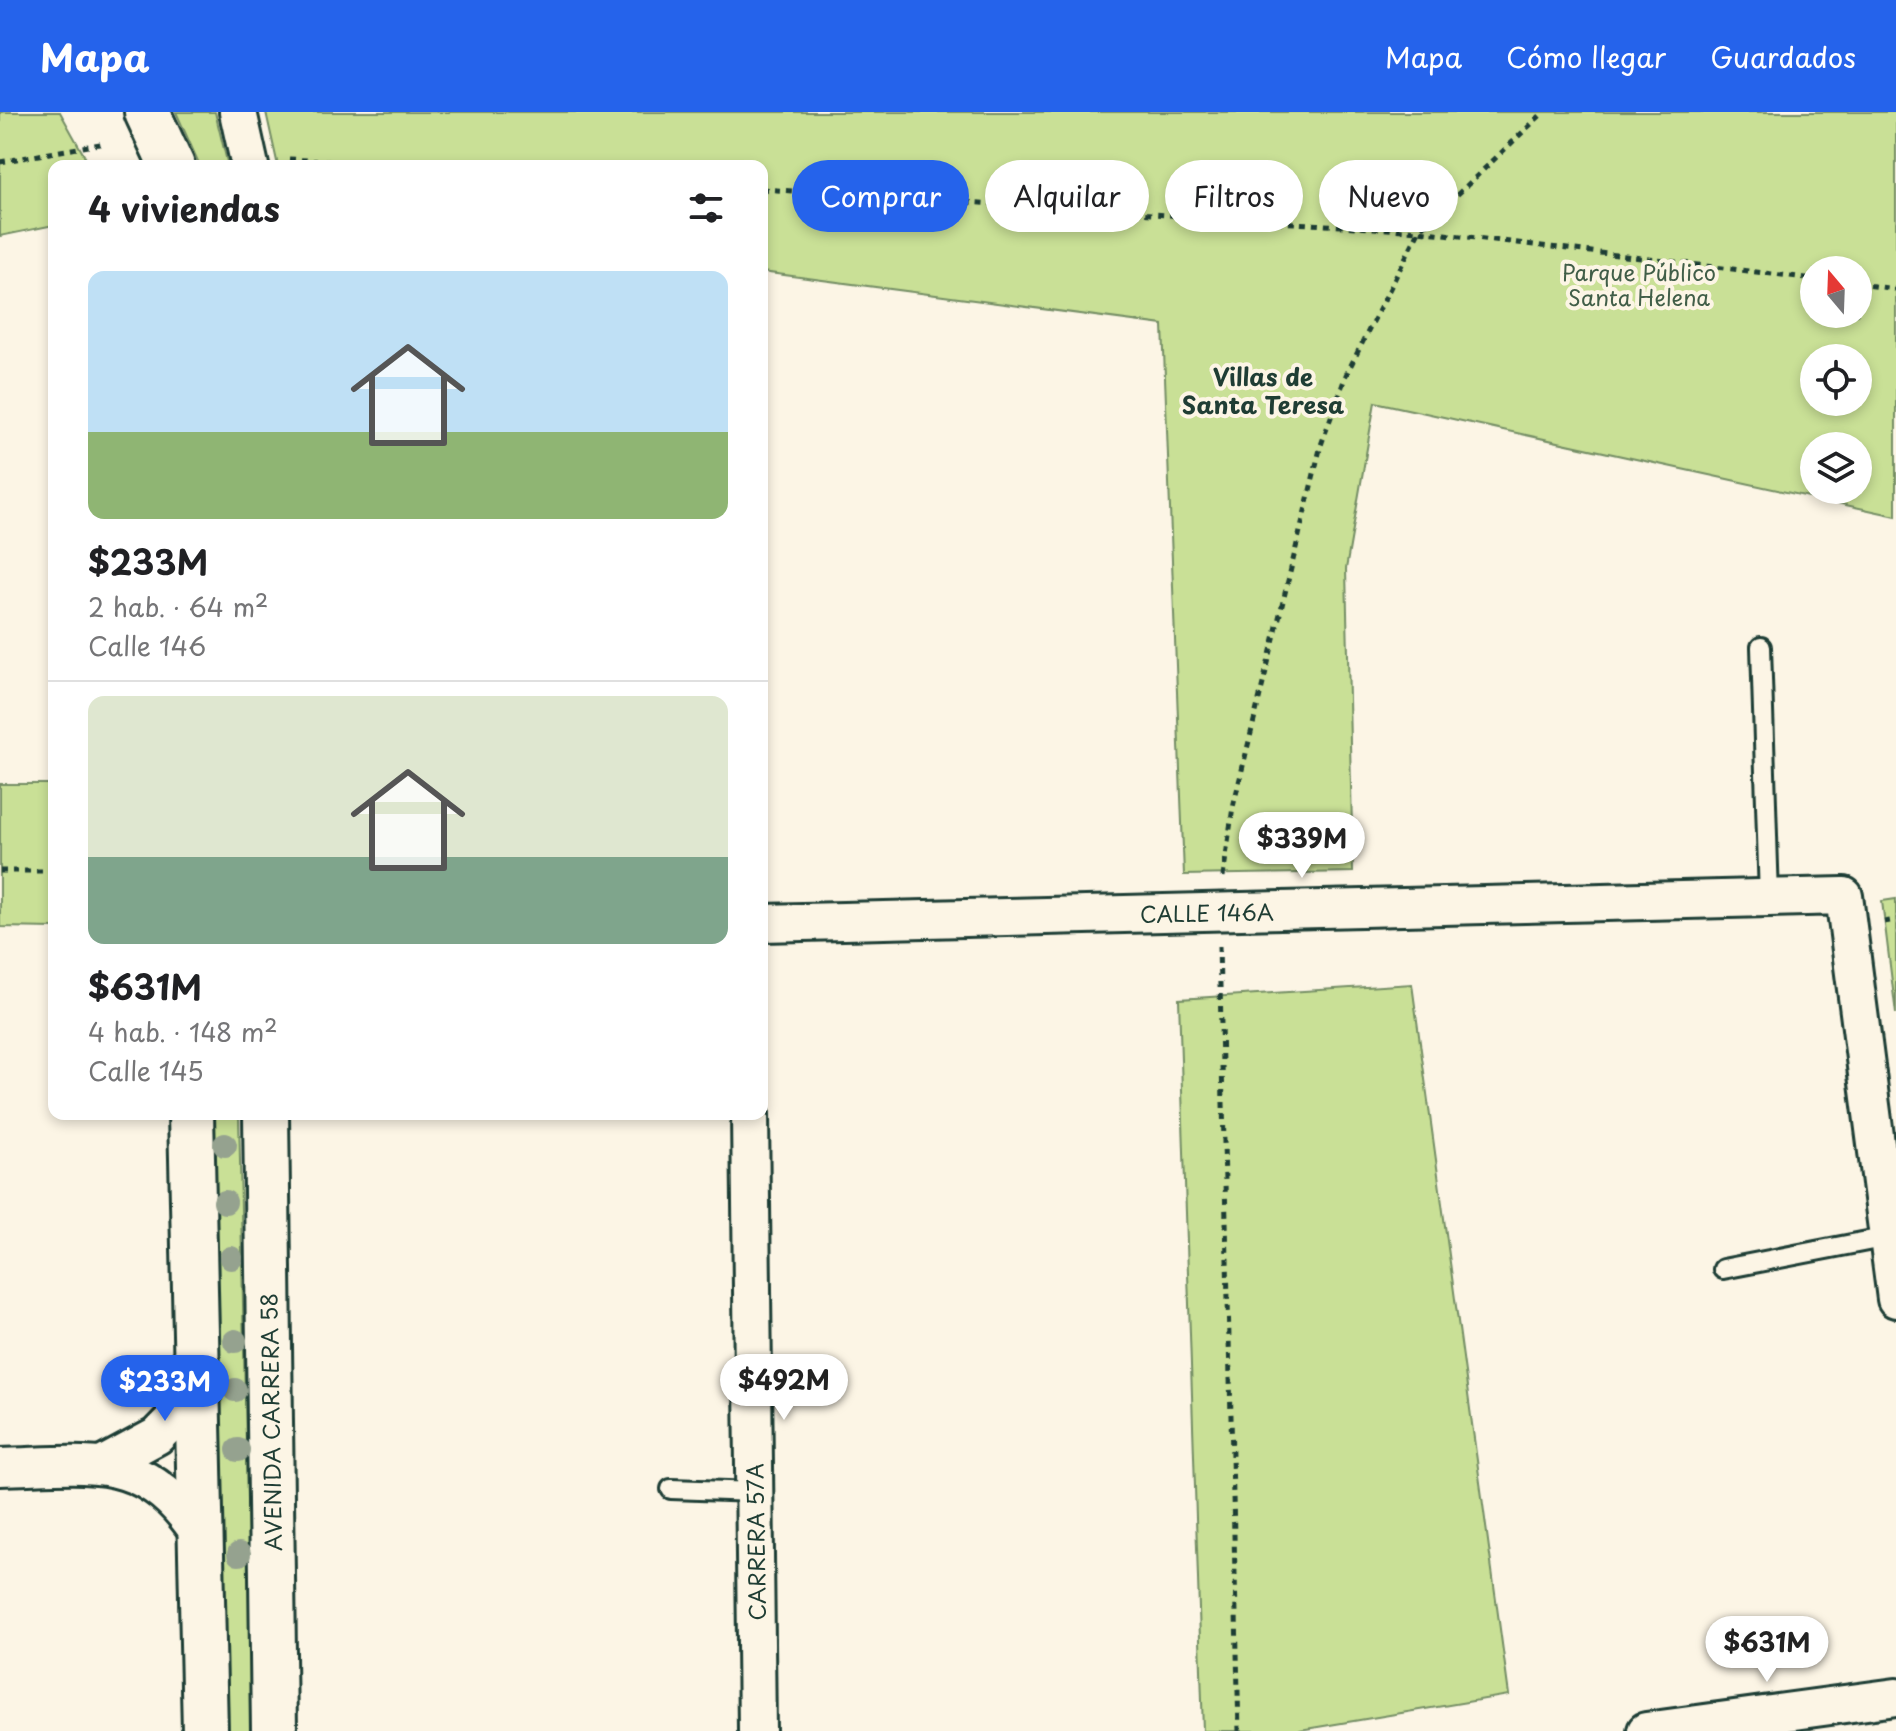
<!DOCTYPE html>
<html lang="es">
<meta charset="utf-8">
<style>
body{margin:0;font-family:"Playpen Sans",sans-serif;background:#f6f6f6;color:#202124;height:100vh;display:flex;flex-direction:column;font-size:30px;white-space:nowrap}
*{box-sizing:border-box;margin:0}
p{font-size:26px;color:#757577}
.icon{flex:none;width:44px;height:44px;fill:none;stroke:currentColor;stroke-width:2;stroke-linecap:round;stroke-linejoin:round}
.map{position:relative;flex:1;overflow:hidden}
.panel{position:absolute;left:48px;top:48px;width:720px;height:960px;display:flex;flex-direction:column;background:#fff;border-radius:16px;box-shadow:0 4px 12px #0003}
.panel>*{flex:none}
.banner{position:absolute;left:792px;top:48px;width:760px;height:72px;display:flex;gap:16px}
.needle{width:52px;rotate:341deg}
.fabs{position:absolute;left:1800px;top:144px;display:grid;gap:16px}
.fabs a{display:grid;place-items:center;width:72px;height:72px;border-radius:50%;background:#fff;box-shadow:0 4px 12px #0003;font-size:40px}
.price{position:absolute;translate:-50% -68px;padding:0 18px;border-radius:28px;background:#fff;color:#222;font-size:26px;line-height:52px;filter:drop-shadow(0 2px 4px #0008)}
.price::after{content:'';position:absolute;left:50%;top:48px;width:24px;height:18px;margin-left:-12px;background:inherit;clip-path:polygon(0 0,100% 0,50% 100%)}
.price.selected{background:#2563eb;color:#fff}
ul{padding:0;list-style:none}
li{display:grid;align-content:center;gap:16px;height:424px;padding:0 40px}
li+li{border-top:2px solid #e0e0e0}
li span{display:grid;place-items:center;height:248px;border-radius:16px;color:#555}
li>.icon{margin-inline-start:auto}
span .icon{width:144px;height:144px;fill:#fffc;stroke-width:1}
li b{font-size:34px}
h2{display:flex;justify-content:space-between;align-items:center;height:96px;padding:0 40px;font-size:34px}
.tag{padding:0 28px;border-radius:36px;background:#fff;box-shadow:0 4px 12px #0003;font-size:28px;line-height:72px}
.tag.selected{background:#2563eb;color:#fff}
header{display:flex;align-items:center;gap:48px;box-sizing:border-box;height:112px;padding:0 40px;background:#2563eb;color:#fff}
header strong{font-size:38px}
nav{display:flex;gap:44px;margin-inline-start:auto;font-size:28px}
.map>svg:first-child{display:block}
.green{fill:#c9e096;stroke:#748e65;stroke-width:2;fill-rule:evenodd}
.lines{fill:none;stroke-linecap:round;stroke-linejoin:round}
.lane-casing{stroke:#1f3d34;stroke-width:24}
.street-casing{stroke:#1f3d34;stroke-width:42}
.secondary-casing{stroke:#1f3d34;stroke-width:50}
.path{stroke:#1f3d34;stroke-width:5;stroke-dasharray:6 6;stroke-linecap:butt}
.lane{stroke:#fcf5e5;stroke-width:18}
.street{stroke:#fcf5e5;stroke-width:36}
.secondary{stroke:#fcf5e5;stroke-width:44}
.tree{fill:#95a28f}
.labels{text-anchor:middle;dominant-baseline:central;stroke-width:8;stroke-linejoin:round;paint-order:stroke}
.park-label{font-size:22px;fill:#415e48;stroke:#fcf5e5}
.street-label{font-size:22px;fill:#1f3d34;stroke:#fcf5e5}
.neighbourhood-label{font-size:24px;font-weight:bold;fill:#1f3d34;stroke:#fcf5e5}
</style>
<header>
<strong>Mapa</strong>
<nav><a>Mapa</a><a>Cómo llegar</a><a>Guardados</a></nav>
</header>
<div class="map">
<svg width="1896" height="1619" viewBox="0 0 1896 1619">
<rect width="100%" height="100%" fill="#fcf5e5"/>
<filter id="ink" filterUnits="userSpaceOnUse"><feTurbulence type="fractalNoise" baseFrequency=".0125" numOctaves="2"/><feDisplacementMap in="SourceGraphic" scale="16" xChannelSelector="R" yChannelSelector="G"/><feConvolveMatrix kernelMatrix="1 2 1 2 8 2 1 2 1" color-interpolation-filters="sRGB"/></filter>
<g filter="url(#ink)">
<!-- green -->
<g class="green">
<path d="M 0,0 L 60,0 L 90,54 L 54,54 L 54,113 L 0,124 Z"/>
<path d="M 176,0 L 215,0 L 228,54 L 200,54 Z"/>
<path d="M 266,0 L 1896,0 L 1896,404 L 1375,290 L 1346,457 L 1353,760 L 1184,763 L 1163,213 L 762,160 L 762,54 L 278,54 ZM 1814,158 L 1858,158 L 1858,202 L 1814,202 ZM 1814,246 L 1858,246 L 1858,290 L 1814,290 ZM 1858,334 L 1858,378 L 1814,378 L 1814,334 Z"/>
<path d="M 0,672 L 54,672 L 54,816 L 0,815 Z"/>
<path d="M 1896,787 L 1896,902 L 1882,789 Z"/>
<path d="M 1412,872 L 1509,1583 L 1294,1619 L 1203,1619 L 1179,887 Z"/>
<path d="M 213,1002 L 239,1002 L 252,1619 L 226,1619 Z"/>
</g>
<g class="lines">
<!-- lane casing -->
<g class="lane-casing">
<g id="lane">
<path d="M 1761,535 L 1769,786"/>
<path d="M 1723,1157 L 1888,1125"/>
<path d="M 671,1377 L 755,1380"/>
</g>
</g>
<!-- street casing -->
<g class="street-casing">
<g id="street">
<path d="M 238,0 L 250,54"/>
<path d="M 762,811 L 1844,784 L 1896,1187"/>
<path d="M 750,1002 L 757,1619"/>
<path d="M 105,1352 L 157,1324 L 198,1282"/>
<path d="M 0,1355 C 92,1353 144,1338 201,1424"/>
<path d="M 1646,1619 L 1896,1585"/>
</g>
</g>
<!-- secondary casing -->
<g class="secondary-casing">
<g id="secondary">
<path d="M 147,0 L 172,54"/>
<path d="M 191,1002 L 205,1619"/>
<path d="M 266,1002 L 274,1619"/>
</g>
</g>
<!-- path -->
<g class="path">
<path d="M 289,47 L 403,54"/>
<path d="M 0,50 L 105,31"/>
<path d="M 762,77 L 1419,119 L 1814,167"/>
<path d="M 1858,172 L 1896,177"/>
<path d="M 0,759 L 54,759"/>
<path d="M 1223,765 L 1233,695 L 1321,333 L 1346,263 L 1419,119 L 1544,0"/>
<path d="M 1884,810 L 1896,808"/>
<path d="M 1219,834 L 1239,1619"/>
</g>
<!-- lane -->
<use href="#lane" class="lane"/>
<!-- street -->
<use href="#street" class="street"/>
<!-- secondary -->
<use href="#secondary" class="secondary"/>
</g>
<!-- trees -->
<g class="tree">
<circle cx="225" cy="1033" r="12"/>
<circle cx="225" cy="1090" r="12"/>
<circle cx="231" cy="1146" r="12"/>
<circle cx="235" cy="1229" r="12"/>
<circle cx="235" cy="1278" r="12"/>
<circle cx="238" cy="1338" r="12"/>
<circle cx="239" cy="1442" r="12"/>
</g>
</g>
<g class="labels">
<!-- park labels -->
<g class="park-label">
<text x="1639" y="159">Parque Público<tspan x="1639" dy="25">Santa Helena</tspan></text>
</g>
<!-- street labels -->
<g class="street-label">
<text transform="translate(1207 800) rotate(-1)">CALLE 146A</text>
<text transform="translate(270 1310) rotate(-91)">AVENIDA CARRERA 58</text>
<text transform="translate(755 1430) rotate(-91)">CARRERA 57A</text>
</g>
<!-- neighbourhood labels -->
<g class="neighbourhood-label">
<text x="1263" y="264">Villas de<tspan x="1263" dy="28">Santa Teresa</tspan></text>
</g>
</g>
</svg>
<div class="fabs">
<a><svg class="needle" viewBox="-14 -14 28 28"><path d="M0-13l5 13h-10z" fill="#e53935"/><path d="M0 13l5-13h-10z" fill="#757577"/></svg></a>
<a><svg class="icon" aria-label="locate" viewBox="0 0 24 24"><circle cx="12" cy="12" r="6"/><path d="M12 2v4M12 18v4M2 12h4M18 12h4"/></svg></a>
<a><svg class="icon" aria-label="layers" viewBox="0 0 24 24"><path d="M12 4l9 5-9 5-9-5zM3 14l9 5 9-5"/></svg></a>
</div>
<b class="price" style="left:1302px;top:768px">$339M</b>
<b class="price" style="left:784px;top:1310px">$492M</b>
<b class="price selected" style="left:165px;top:1311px">$233M</b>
<b class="price" style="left:1767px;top:1572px">$631M</b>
<div class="banner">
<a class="tag selected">Comprar</a>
<a class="tag">Alquilar</a>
<a class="tag">Filtros</a>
<a class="tag">Nuevo</a>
</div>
<section class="panel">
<h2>4 viviendas<svg class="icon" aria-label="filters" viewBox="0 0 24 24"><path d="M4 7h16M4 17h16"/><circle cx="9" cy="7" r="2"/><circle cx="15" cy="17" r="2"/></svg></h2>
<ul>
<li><span style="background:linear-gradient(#bfe0f5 65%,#8fb573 0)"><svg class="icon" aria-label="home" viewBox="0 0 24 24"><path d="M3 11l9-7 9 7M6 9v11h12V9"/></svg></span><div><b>$233M</b><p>2 hab. · 64 m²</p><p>Calle 146</p></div></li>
<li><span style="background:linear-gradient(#dfe7d0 65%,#7fa58c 0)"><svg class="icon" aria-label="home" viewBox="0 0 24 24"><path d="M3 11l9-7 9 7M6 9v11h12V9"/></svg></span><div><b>$631M</b><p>4 hab. · 148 m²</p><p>Calle 145</p></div></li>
</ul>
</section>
</div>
